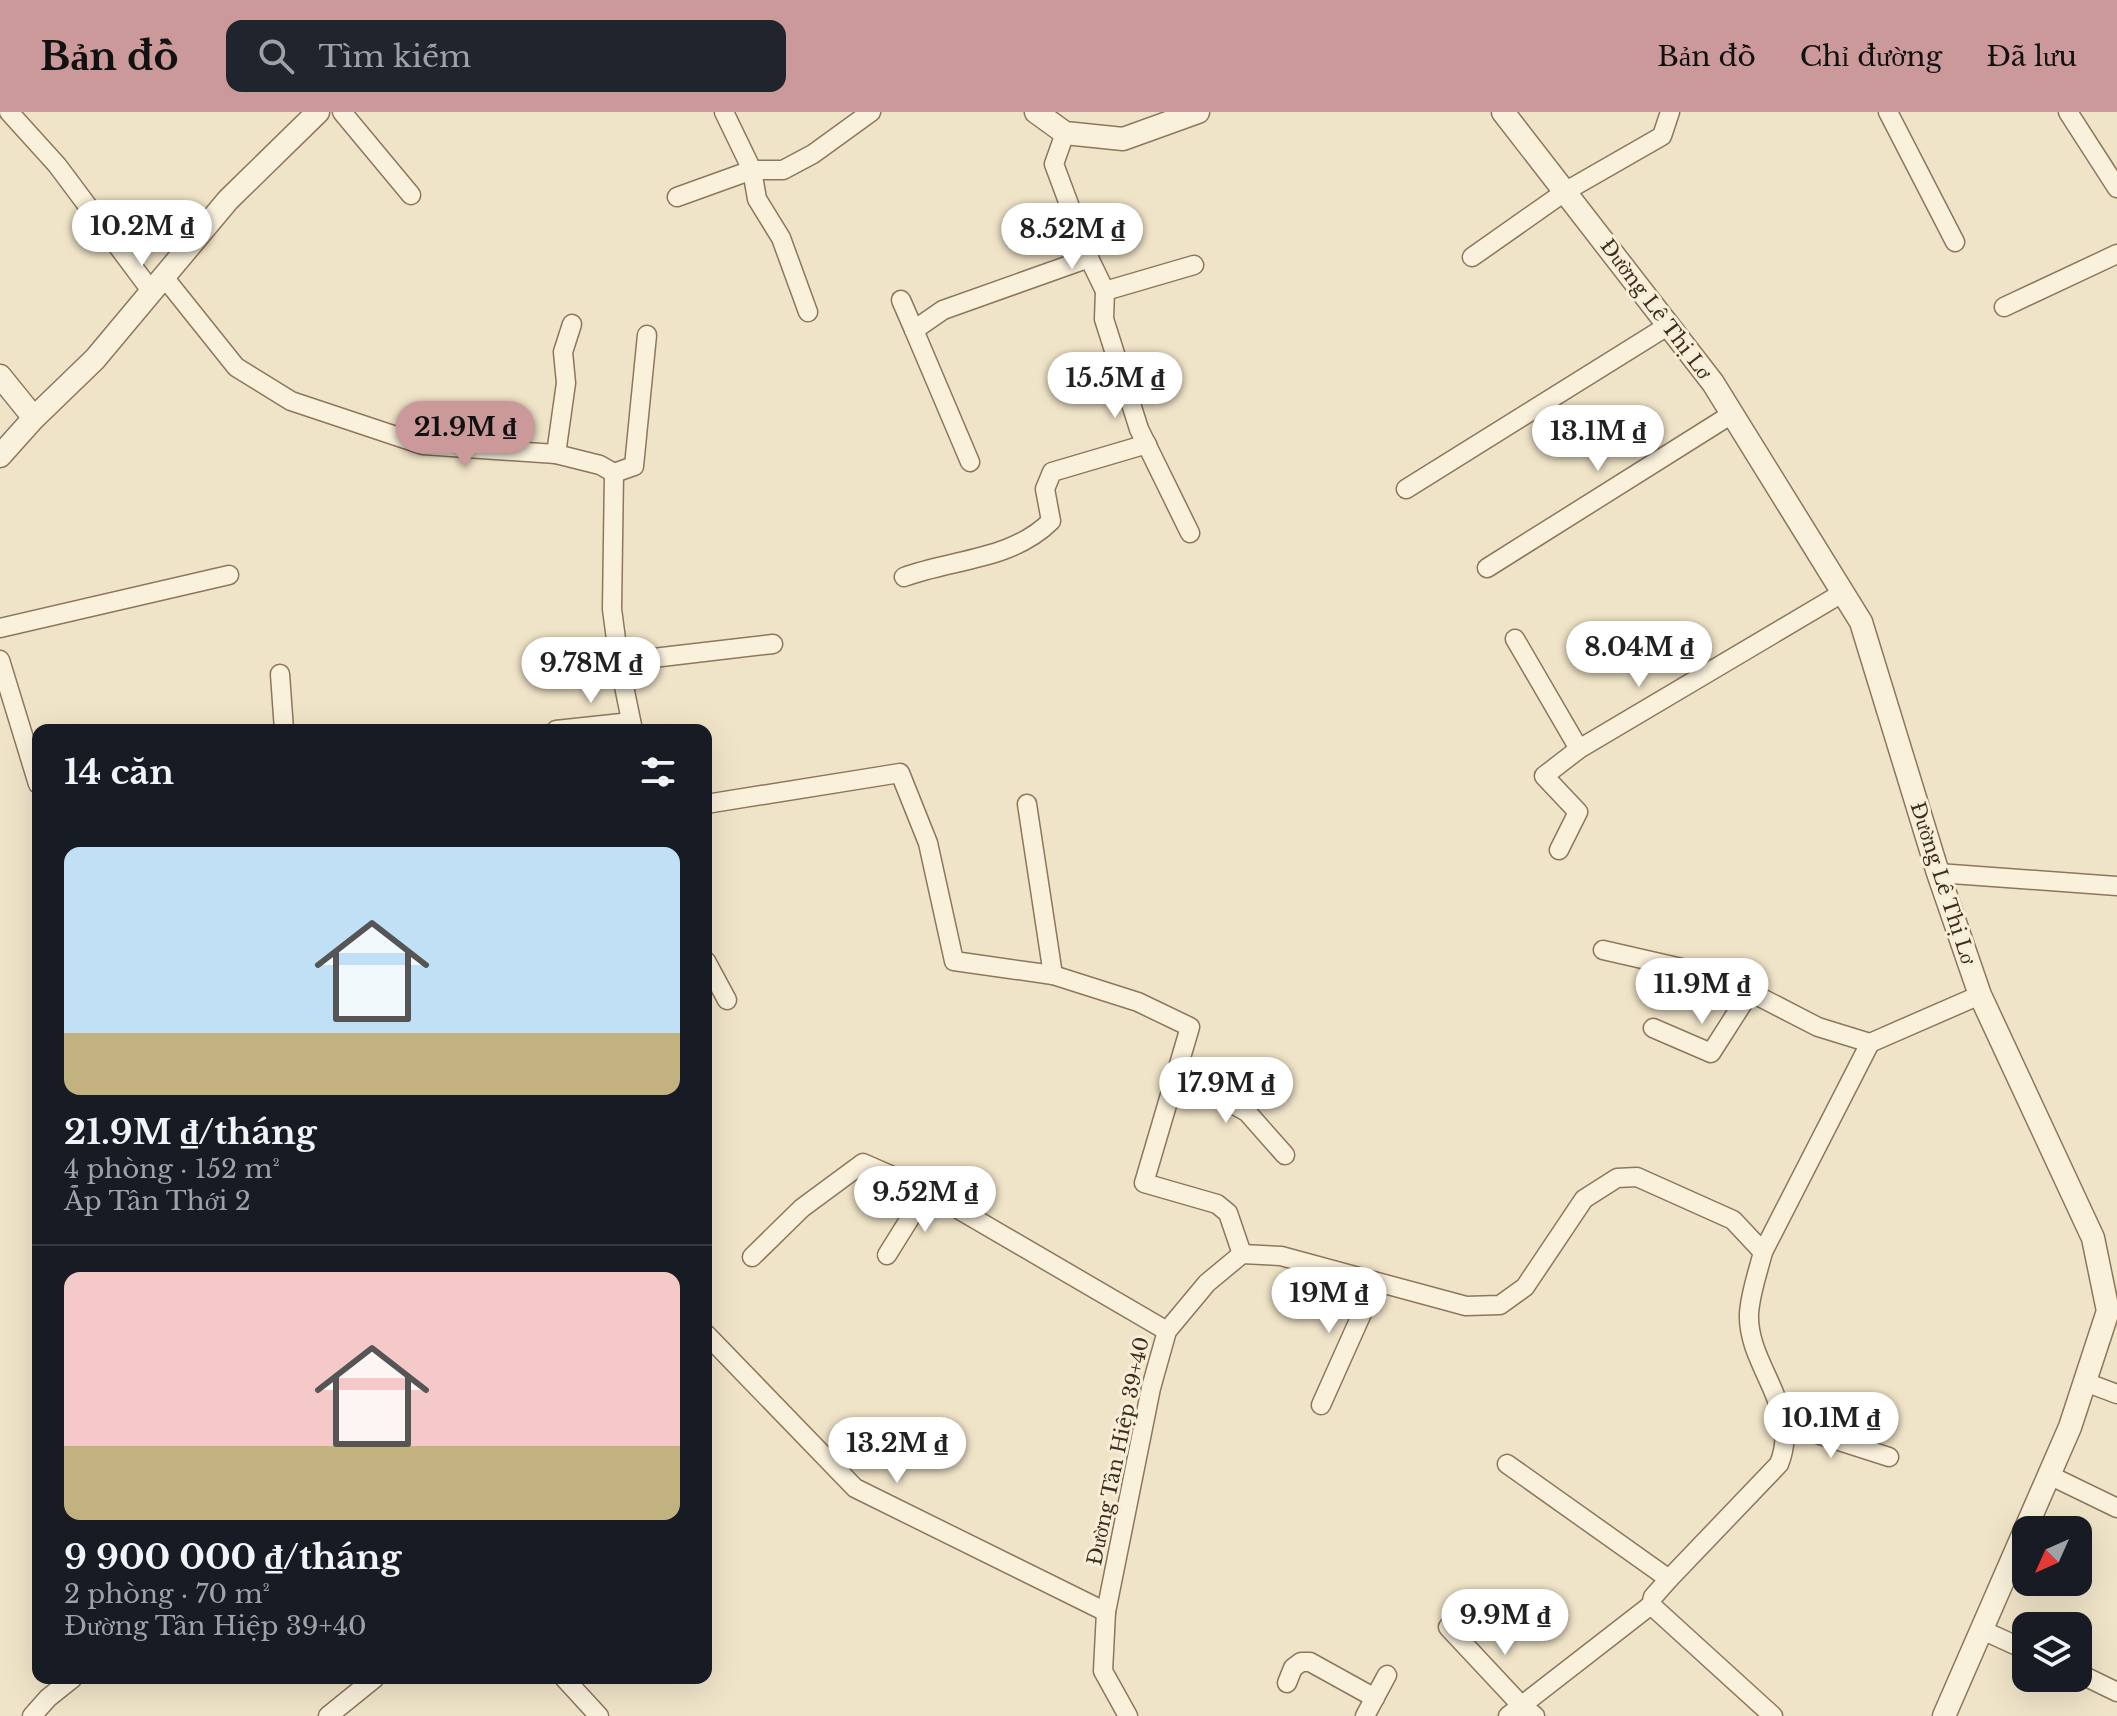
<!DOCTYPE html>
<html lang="vi">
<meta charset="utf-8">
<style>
body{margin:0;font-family:"Libre Baskerville",serif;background:#20242c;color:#f1f3f6;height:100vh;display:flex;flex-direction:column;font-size:30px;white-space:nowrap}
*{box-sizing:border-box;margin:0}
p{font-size:26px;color:#9ea1a6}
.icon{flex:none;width:44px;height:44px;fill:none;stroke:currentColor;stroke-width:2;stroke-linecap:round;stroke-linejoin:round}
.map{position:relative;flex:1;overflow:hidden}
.drawer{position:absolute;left:32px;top:612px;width:680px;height:960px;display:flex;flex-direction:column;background:#171b24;border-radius:16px;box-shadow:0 8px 32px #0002}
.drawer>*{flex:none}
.needle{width:52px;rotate:225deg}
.buttons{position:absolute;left:2012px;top:1404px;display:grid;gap:16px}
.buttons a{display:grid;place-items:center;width:80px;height:80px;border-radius:16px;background:#171b24;box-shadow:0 8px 32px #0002;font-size:40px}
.price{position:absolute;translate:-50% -68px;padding:0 18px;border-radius:28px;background:#fff;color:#222;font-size:26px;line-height:52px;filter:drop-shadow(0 2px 4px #0008)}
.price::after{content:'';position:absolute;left:50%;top:48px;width:24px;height:18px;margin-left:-12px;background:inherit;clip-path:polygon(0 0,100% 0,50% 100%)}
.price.current{background:#cc999b;color:#111}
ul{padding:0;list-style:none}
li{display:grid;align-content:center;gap:16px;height:424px;padding:0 32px}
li+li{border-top:2px solid #363941}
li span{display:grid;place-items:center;height:248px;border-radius:16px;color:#555}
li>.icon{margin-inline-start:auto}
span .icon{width:144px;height:144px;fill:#fffc;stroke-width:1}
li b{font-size:34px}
h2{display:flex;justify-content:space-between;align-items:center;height:96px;padding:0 32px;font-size:34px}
header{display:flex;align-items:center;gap:48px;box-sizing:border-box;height:112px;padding:0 40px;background:#cc999b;color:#111}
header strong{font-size:38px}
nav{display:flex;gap:44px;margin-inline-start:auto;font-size:28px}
.search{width:560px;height:72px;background:#20242c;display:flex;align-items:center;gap:20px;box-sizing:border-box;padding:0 28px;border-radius:16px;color:#9ea1a6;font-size:30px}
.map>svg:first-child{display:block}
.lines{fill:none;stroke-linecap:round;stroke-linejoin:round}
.minor-casing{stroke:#8d765c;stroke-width:21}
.tertiary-casing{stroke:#8d765c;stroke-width:25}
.minor{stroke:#faf1dc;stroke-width:18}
.tertiary{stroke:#faf1dc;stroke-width:22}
.labels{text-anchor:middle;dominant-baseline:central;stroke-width:6;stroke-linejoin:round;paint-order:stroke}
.street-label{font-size:20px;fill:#3d2e20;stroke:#f7eed8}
</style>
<header>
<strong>Bản đồ</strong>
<div class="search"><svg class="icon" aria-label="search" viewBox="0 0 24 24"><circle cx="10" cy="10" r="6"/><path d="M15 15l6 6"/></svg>Tìm kiếm</div>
<nav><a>Bản đồ</a><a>Chỉ đường</a><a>Đã lưu</a></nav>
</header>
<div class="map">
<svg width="2117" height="1604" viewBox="0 0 2117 1604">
<rect width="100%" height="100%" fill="#f0e4c8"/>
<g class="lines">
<!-- minor casing -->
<g class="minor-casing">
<g id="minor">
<path d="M 9,0 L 57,53 L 152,180"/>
<path d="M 342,0 L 411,83"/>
<path d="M 724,0 L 752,58 L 757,87 L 781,126 L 808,200"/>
<path d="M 1888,0 L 1955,130"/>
<path d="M 2068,0 L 2117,76"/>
<path d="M 1065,21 L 1054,52 L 1089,146 L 1105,179 L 1194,153"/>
<path d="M 677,85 L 752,58 L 783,58 L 813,42 L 871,0"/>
<path d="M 1472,145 L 1566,79 L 1662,24 L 1670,0"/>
<path d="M 164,165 L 236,255 L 291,289 L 423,333 L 556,342 L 600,353 L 614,361 L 612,497 L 619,550 L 633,618"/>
<path d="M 1105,179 L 1104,207 L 1139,317 L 1190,421"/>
<path d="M 901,188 L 914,218"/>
<path d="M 2004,195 L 2117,142"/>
<path d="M 556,342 L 566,271 L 563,240 L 572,212"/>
<path d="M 970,350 L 914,218 L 943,198 L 1089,146"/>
<path d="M 614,361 L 634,354 L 647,223"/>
<path d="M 1406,377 L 1669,213"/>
<path d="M 1487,456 L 1732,302"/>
<path d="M 904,465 C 953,447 1012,448 1051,409 L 1045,377 L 1052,360 L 1147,332"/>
<path d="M 0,516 L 229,463"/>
<path d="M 1515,527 L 1579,637"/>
<path d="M 0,548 L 38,672"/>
<path d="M 619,550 L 773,532"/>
<path d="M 280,562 L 284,618"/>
<path d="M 556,618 L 631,610"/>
<path d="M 706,692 L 900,661 L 928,731 L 954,849 L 1053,863 L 1138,890 L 1190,915 L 1144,1071 L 1217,1092 L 1228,1101 L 1242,1142"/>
<path d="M 1027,692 L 1053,863"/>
<path d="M 1559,738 L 1578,700 L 1544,664 L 1579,637 L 1844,480"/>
<path d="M 1938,761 L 2117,774"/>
<path d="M 1603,838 L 1721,865 L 1750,880 L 1711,941 L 1653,916"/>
<path d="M 706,849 L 727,888"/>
<path d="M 1750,880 L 1818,915 L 1870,931 L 1980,883"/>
<path d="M 1174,970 L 1207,978 L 1247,1000 L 1285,1043"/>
<path d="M 1763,1140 L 1870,931"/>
<path d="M 887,1143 L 927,1079"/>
<path d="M 752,1145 L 802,1096 L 863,1051 L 927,1079 L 1167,1219"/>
<path d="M 706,1222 L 855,1376 L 1106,1500"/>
<path d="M 2085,1270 L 2117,1282"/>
<path d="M 1321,1293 L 1376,1170"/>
<path d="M 1786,1312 L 1889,1345"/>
<path d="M 1507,1352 L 1669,1467"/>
<path d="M 2049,1363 L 2117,1396"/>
<path d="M 1448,1515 L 1520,1592 L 1535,1604"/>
<path d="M 1982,1518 L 2026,1538"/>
<path d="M 2078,1561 L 2117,1580"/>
<path d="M 564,1566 L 599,1604"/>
<path d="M 1287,1571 L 1293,1556 L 1301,1550 L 1310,1550 L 1375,1586"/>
<path d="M 32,1604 L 48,1586 L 73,1566"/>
<path d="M 328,1604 L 375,1566"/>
<path d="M 1128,1604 L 1103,1559 L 1106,1500 L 1151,1276 L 1167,1219 L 1207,1171 L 1242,1142 L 1281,1144 L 1466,1194 L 1500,1193 L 1525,1175 L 1584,1087 L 1617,1066 L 1637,1065 L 1733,1108 L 1763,1140 C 1758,1160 1750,1182 1749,1202 C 1747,1254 1802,1296 1779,1352 L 1669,1467 L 1653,1485 L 1651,1493 L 1773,1604"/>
<path d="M 1365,1604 L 1387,1563"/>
<path d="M 1508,1604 L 1651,1493"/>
</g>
</g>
<!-- tertiary casing -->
<g class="tertiary-casing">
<g id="tertiary">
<path d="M 1036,0 L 1065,21 L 1123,27 L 1198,0"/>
<path d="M 1503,0 L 1713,271 L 1861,510 L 1938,761 L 1980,883 L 2093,1126 L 2108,1199 L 2070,1315 L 1944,1604"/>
<path d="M 0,264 L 34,306"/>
<path d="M 0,344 L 34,306 L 95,247 L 228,88 L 318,0"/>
</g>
</g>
<!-- minor -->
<use href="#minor" class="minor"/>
<!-- tertiary -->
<use href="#tertiary" class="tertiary"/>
</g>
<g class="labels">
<!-- street labels -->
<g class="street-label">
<text transform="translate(1656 197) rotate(53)">Đường Lê Thị Lơ</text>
<text transform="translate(1943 771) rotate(72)">Đường Lê Thị Lơ</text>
<text transform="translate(1118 1339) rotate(-78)">Đường Tân Hiệp 39+40</text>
</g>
</g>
</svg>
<div class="buttons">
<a><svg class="needle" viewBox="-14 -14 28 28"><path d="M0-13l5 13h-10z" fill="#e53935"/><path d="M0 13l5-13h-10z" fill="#9ea1a6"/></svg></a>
<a><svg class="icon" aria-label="layers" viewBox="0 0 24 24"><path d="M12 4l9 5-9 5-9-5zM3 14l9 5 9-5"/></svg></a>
</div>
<b class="price" style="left:142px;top:156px">10.2M ₫</b>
<b class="price" style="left:1072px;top:159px">8.52M ₫</b>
<b class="price" style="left:1115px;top:308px">15.5M ₫</b>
<b class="price current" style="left:465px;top:357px">21.9M ₫</b>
<b class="price" style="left:1598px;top:361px">13.1M ₫</b>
<b class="price" style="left:1639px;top:577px">8.04M ₫</b>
<b class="price" style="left:591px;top:593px">9.78M ₫</b>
<b class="price" style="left:1702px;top:914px">11.9M ₫</b>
<b class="price" style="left:1226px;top:1013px">17.9M ₫</b>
<b class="price" style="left:925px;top:1122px">9.52M ₫</b>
<b class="price" style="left:1329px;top:1223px">19M ₫</b>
<b class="price" style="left:1831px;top:1348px">10.1M ₫</b>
<b class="price" style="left:897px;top:1373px">13.2M ₫</b>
<b class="price" style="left:1505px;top:1545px">9.9M ₫</b>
<section class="drawer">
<h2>14 căn<svg class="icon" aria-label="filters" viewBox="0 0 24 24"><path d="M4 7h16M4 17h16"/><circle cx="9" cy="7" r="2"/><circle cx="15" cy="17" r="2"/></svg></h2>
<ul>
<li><span style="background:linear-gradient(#bfe0f5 75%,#c2b280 0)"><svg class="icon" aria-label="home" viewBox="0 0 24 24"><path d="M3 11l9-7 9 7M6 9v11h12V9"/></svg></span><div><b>21.9M ₫/tháng</b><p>4 phòng · 152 m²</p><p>Ấp Tân Thới 2</p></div></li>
<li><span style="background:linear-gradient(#f6c9c9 70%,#c2b280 0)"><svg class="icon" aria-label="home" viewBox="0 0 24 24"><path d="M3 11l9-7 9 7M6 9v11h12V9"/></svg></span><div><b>9 900 000 ₫/tháng</b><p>2 phòng · 70 m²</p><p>Đường Tân Hiệp 39+40</p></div></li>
</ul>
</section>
</div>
